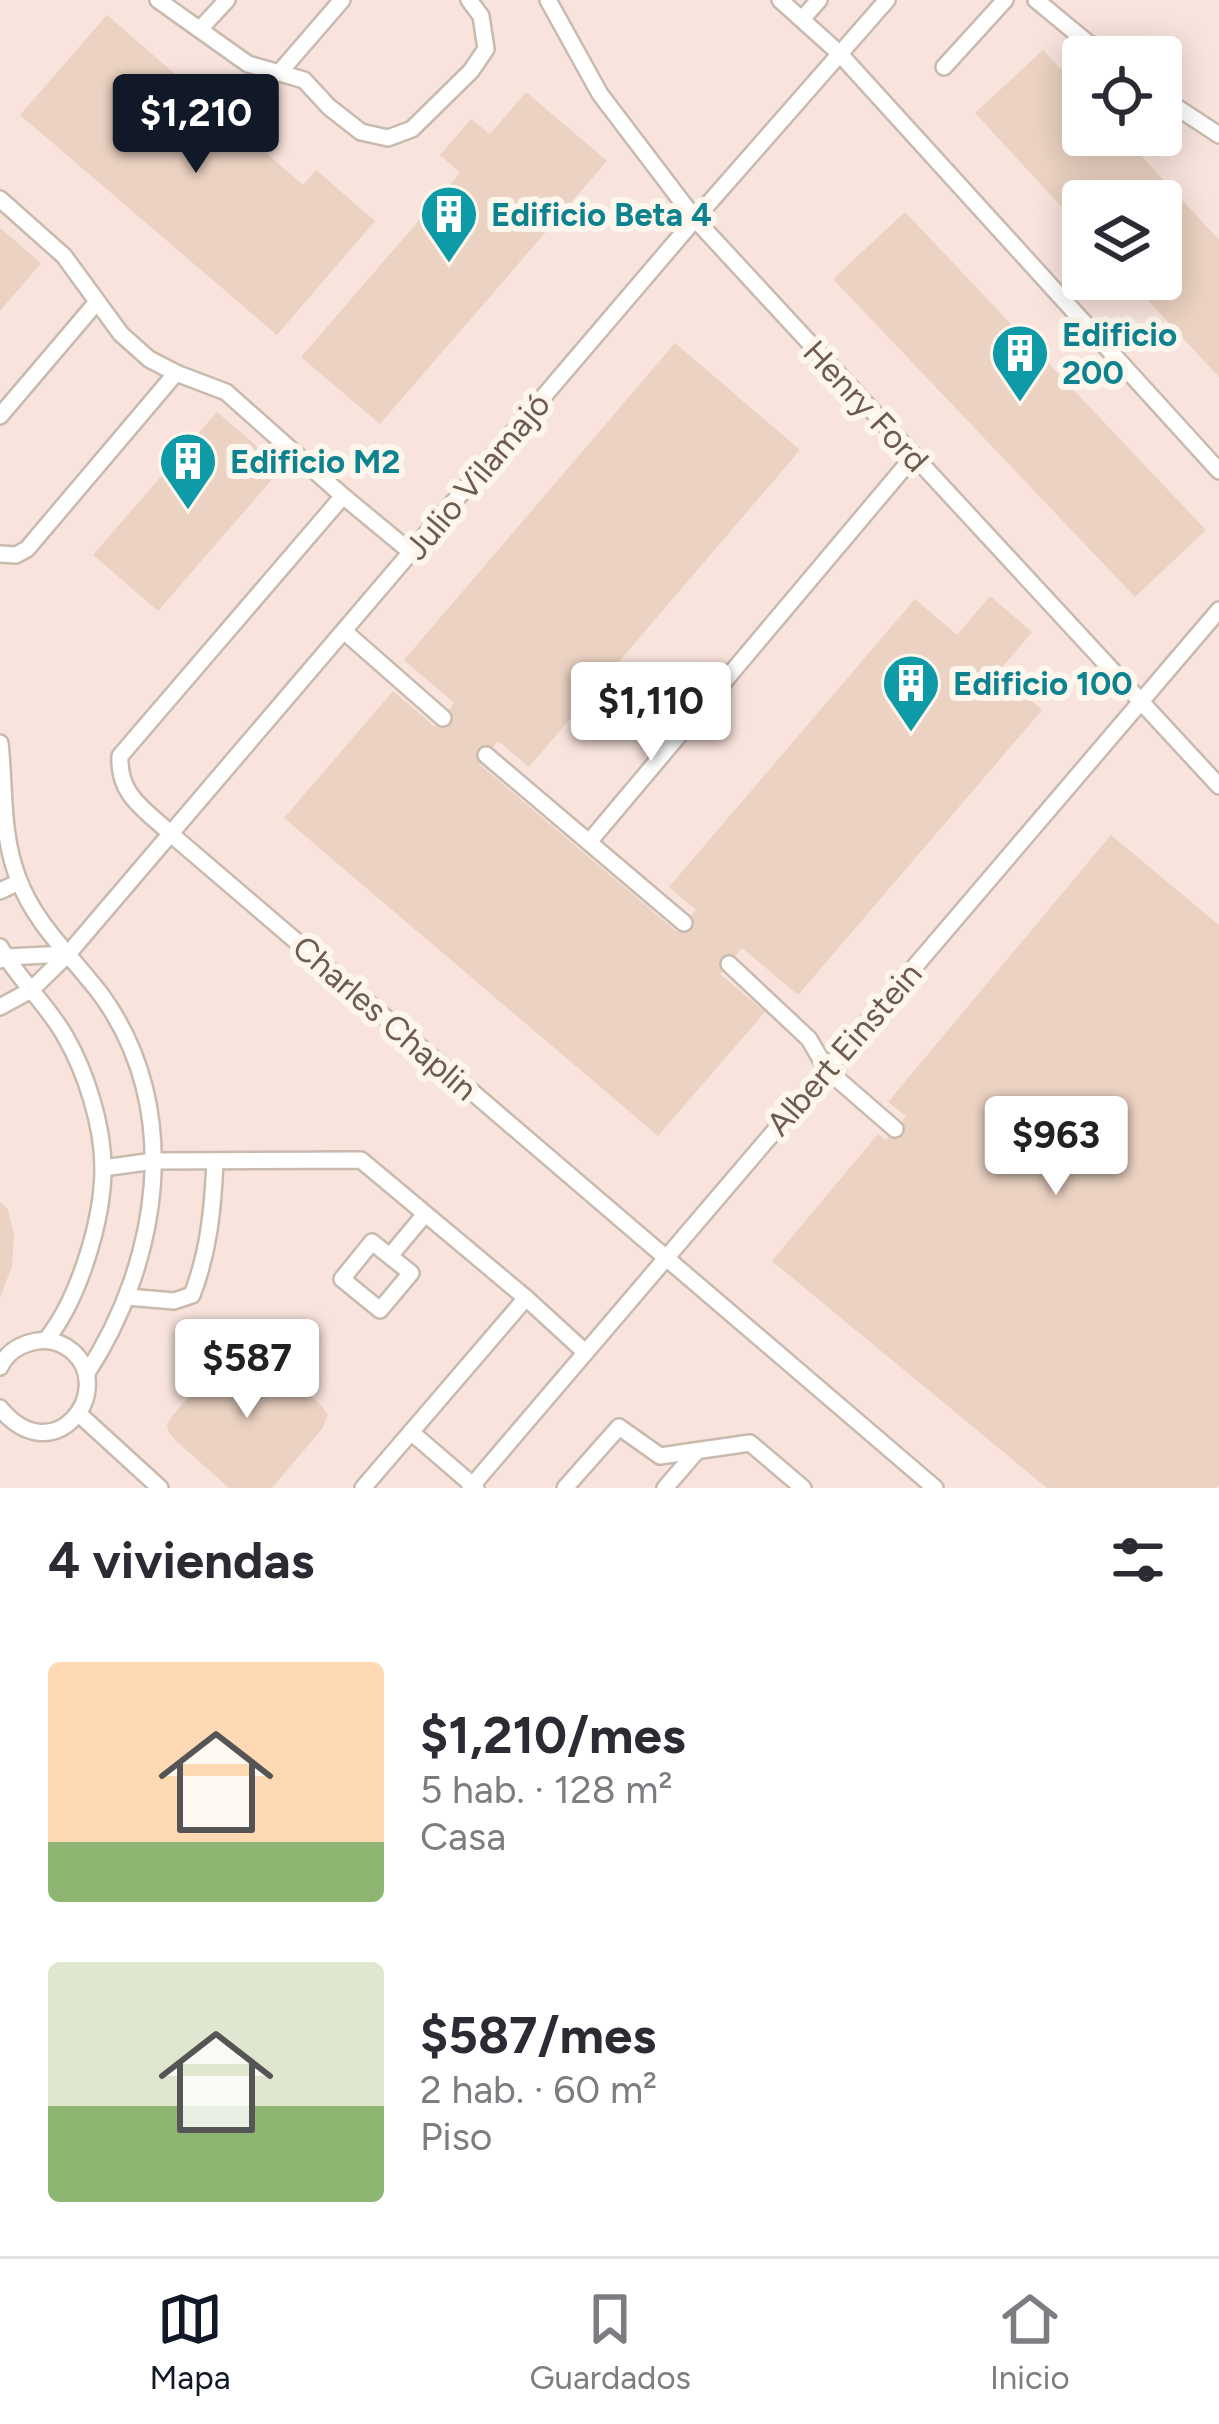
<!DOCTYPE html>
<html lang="es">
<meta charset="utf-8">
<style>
body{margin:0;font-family:Figtree,sans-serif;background:#f7f7f7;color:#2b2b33;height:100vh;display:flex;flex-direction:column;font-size:45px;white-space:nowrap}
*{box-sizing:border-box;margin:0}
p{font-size:39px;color:#7c7c81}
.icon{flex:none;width:66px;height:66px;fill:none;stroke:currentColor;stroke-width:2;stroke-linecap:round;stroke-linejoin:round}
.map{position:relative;height:1488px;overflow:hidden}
.panel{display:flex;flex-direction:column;background:#fff;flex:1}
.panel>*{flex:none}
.controls{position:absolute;left:1062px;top:36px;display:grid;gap:24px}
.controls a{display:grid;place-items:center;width:120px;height:120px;border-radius:12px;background:#fff;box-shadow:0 6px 30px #0003;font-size:60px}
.price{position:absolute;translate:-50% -102px;padding:0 27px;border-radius:12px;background:#fff;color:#222;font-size:39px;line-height:78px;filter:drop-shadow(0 3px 6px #0008)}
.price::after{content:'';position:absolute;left:50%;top:72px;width:36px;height:27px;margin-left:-18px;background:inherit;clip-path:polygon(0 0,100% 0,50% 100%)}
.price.on{background:#111827;color:#fff}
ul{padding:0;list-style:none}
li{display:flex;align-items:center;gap:36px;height:300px;padding:0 48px}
li span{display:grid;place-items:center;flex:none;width:336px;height:240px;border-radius:12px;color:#555}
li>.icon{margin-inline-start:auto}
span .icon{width:144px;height:144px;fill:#fffc;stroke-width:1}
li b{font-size:51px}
h2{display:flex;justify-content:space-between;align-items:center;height:144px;padding:0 48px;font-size:51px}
.tabs{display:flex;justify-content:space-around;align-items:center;height:168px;border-top:3px solid #e1e1e2;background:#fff;font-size:33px;color:#7c7c81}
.tabs a{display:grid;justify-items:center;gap:6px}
.tabs .on{color:#111827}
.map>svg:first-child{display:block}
.commercial{fill:#f8e4dc;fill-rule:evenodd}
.building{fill:#ebd2c2}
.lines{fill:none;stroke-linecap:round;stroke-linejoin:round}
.lane-casing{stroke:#c9baae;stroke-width:20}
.lane{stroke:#fff;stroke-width:15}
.labels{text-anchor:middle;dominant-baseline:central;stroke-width:12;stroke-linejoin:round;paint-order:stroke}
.culture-label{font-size:33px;font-weight:bold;fill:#0d838f;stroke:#fdf6ec;text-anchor:start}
.street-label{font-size:33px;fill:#6f5a4e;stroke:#fdf6ec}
</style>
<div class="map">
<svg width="1219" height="1488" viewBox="0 0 1219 1488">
<rect width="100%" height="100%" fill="#f9f2e6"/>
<!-- commercial -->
<path class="commercial" d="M 0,0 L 1219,0 L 1219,1488 L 0,1488 ZM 1083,57 L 1161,57 L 1161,135 L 1083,135 ZM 1083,201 L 1161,201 L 1161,279 L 1083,279 Z"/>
<!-- building -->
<g class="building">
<path d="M 107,15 L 303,185 L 316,170 L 375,221 L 277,335 L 20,115 Z"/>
<path d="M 1043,50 L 1083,93 L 1083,135 L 1122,135 L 1219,240 L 1219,377 L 1128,279 L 1161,279 L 1161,201 L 1083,201 L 1083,230 L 975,113 Z"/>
<path d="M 526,92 L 607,161 L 380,424 L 301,357 L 460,173 L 440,155 L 471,119 L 490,134 Z"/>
<path d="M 905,212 L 1206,530 L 1135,597 L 833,279 Z"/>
<path d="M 0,228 L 41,263 L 0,311 Z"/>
<path d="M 675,343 L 800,450 L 529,767 L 498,741 L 479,764 L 677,932 L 696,910 L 669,887 L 915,599 L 957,635 L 990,596 L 1032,632 L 998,672 L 1042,710 L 798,995 L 742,948 L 720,974 L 765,1012 L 658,1136 L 284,818 L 393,691 L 435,727 L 443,718 L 454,703 L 404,660 Z"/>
<path d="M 217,412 L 282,468 L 158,611 L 93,555 Z"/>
<path d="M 1111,835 L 1219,925 L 1219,1485 L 1216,1488 L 1047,1488 L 772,1261 L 878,1134 L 886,1140 L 906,1116 L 888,1102 Z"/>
<path d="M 0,1202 L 8,1209 L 14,1236 L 12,1266 L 0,1298 Z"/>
<path d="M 245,1345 L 253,1347 L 321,1405 L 328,1415 L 322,1429 L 272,1488 L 229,1488 L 175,1440 L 169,1433 L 167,1425 L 171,1417 L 231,1350 Z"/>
</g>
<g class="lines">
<!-- lane casing -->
<g class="lane-casing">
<g id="lane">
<path d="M 158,0 L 248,64 L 304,80 L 329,107 L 361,132 L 388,138 L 412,129 L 471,71 L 486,49 L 481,16 L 469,0"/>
<path d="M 548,0 L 600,94 L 695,219 L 1219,786"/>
<path d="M 780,0 L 839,53 L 1219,471"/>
<path d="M 1036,0 L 1105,57"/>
<path d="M 802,19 L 819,0"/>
<path d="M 200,29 L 227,0"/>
<path d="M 944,67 L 1005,0"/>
<path d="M 279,73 L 342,0"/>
<path d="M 1161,97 L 1219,135"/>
<path d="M 0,199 L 64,256 L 121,334 L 149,359 L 176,373 L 226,392 L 343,496 L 412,553"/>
<path d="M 0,416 L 96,303"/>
<path d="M 343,496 L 120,756 C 118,796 145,809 172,835 L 935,1488"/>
<path d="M 0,554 L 16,555 L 27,549 L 176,373"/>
<path d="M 345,632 L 443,718"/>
<path d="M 0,743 C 5,789 1,834 18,878 C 35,925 73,957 102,996 C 184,1110 159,1262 87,1373"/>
<path d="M 486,755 L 684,923"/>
<path d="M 589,842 L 913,457"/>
<path d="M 0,891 L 19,882"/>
<path d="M 0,947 C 18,979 47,1004 65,1036 C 86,1072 103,1126 103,1168 C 103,1220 79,1299 46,1340"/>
<path d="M 0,960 L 6,957 L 68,954"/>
<path d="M 729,964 L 809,1039 L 827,1070 L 895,1129"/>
<path d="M 0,1007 L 31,990 L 68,954 L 695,219 L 887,0"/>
<path d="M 103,1168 L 154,1161 L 361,1160 L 526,1298 L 585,1352"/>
<path d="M 372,1242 L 411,1273 L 380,1310 L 342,1279 Z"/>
<path d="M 390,1256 L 425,1214"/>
<path d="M 127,1297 L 174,1301 L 192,1295 C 209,1251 213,1208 215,1161"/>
<path d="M 0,1367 C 7,1352 20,1344 37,1341 C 50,1339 61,1342 72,1351 C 117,1390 54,1474 0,1408"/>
<path d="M 79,1414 L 160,1488"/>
<path d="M 411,1432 L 476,1488"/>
<path d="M 363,1488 L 526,1298"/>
<path d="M 470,1488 L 1219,610"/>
<path d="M 565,1488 L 619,1427 L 660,1456 L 750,1443 L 803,1488"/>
<path d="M 665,1488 L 697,1451"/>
</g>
</g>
<!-- lane -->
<use href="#lane" class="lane"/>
</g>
<!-- icons -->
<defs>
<g id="building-pin" transform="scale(3)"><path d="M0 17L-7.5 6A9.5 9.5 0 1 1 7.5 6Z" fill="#0f9aa8" stroke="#fdf6ec"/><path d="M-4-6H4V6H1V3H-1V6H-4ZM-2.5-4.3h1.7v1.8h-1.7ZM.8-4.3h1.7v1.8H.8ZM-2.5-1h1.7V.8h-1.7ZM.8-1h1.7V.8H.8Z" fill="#fff"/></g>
</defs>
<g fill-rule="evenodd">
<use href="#building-pin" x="449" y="214"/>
<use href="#building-pin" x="1020" y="353"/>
<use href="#building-pin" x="188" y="461"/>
<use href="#building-pin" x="911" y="683"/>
</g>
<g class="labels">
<!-- culture labels -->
<g class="culture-label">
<text x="491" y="214">Edificio Beta 4</text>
<text x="1062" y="334">Edificio<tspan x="1062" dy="38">200</tspan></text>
<text x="230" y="461">Edificio M2</text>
<text x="953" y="683">Edificio 100</text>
</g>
<!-- street labels -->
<g class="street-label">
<text transform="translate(866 406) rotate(47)">Henry Ford</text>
<text transform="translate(477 476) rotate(-50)">Julio Vilamajó</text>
<text transform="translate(385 1018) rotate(41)">Charles Chaplin</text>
<text transform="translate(844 1049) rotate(-49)">Albert Einstein</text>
</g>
</g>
</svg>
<div class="controls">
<a><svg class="icon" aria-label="locate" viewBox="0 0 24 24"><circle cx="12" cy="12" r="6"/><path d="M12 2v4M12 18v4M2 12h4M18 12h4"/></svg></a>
<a><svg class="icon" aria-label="layers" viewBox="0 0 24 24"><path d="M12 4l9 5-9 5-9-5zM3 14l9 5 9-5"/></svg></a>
</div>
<b class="price on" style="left:196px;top:176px">$1,210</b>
<b class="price" style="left:651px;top:764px">$1,110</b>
<b class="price" style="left:1056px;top:1198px">$963</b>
<b class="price" style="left:247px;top:1421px">$587</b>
</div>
<section class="panel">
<h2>4 viviendas<svg class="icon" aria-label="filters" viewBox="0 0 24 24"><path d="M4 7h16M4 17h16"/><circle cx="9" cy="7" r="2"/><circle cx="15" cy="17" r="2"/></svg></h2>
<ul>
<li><span style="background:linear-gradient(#ffd9b3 75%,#8fb573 0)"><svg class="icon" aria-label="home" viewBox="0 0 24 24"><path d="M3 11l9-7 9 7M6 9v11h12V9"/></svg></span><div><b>$1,210/mes</b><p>5 hab. · 128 m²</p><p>Casa</p></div></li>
<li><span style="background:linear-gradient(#dfe7d0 60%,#8fb573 0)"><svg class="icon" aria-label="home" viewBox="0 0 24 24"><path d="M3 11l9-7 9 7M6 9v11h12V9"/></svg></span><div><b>$587/mes</b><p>2 hab. · 60 m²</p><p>Piso</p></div></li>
</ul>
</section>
<nav class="tabs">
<a class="on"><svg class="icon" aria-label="map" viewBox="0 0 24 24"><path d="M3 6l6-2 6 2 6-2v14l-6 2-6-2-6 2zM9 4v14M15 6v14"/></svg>Mapa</a>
<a><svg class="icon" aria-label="saved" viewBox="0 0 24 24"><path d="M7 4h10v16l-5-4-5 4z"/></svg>Guardados</a>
<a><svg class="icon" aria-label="home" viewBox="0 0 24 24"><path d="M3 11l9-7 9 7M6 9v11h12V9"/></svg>Inicio</a>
</nav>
